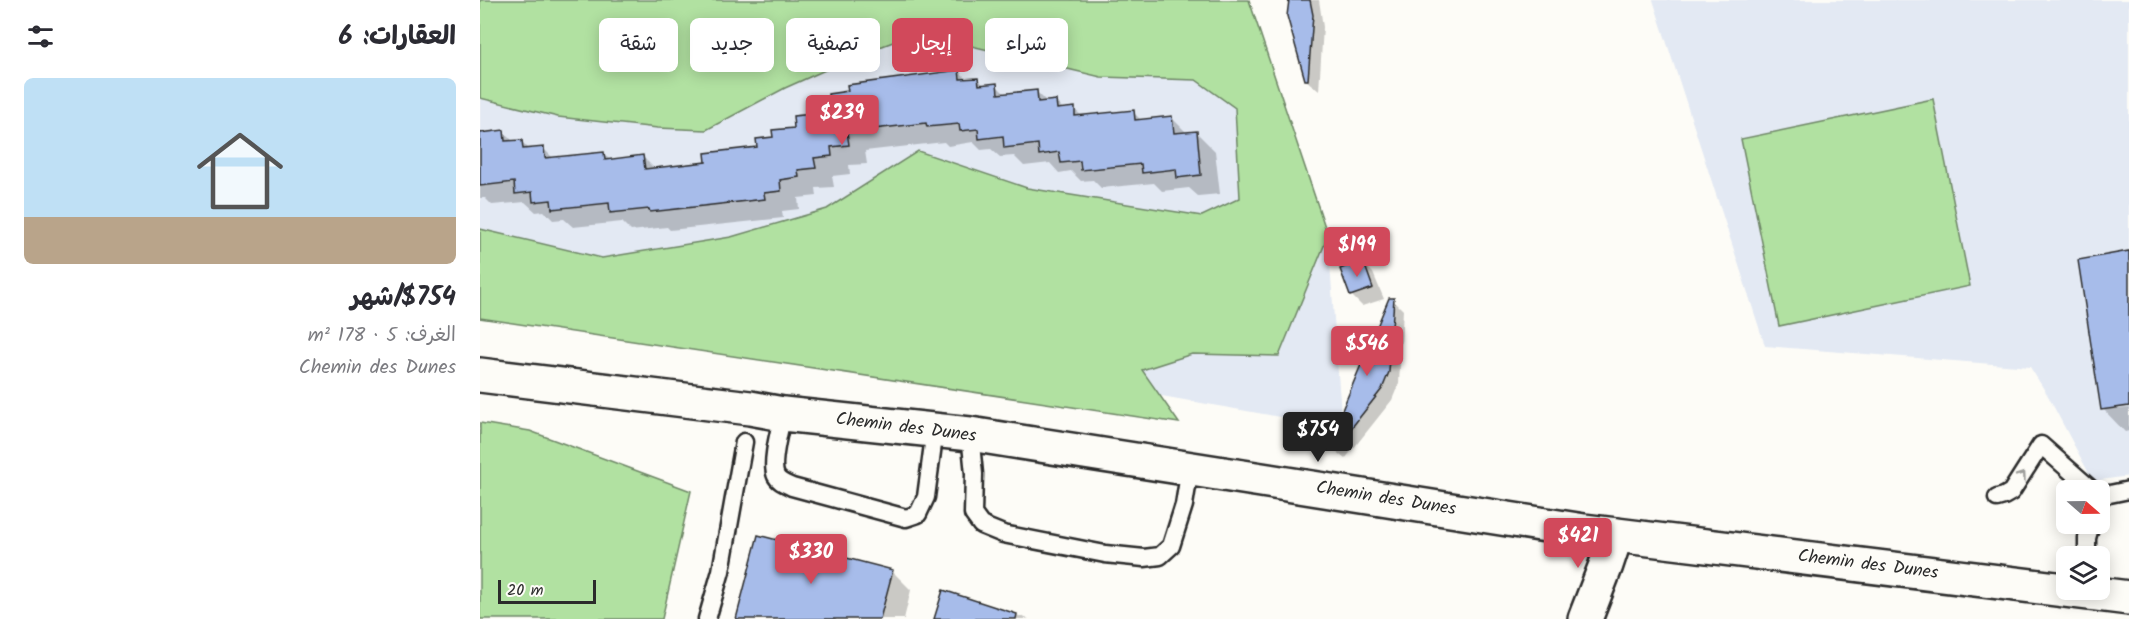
<!DOCTYPE html>
<html lang="ar">
<meta charset="utf-8">
<style>
body{margin:0;font-family:Kalam,"Playpen Sans Arabic",sans-serif;background:#f7f7f7;color:#2b2b33;direction:rtl;height:100vh;display:flex;flex-direction:column;font-size:22px;white-space:nowrap}
*{box-sizing:border-box;margin:0}
p{font-size:20px;color:#7c7c81}
.icon{flex:none;width:33px;height:33px;fill:none;stroke:currentColor;stroke-width:2;stroke-linecap:round;stroke-linejoin:round}
.map{position:relative;flex:1;overflow:hidden;direction:ltr}
.side{display:flex;flex-direction:column;background:#fff;width:480px}
.side>*{flex:none}
.guide{position:absolute;left:18px;top:18px;width:570px;height:54px;direction:rtl;display:flex;gap:12px}
.needle{width:39px;rotate:110deg}
.tools{position:absolute;left:1576px;top:480px;display:grid;gap:12px}
.tools a{display:grid;place-items:center;width:54px;height:54px;border-radius:9px;background:#fff;box-shadow:0 3px 15px #0003;font-size:30px}
.scale{position:absolute;left:18px;bottom:15px;width:98px;box-sizing:border-box;padding-left:6px;border:3px solid #2b2b2b;border-top:0;font-size:16px;line-height:21px;white-space:nowrap;color:#2b2b2b;-webkit-text-stroke:4px #fdfcf7;paint-order:stroke}
.price{position:absolute;translate:-50% -51px;padding:0 14px;border-radius:6px;background:#d1495b;color:#fff;font-size:20px;line-height:39px;filter:drop-shadow(0 2px 3px #0008)}
.price::after{content:'';position:absolute;left:50%;top:36px;width:18px;height:14px;margin-left:-9px;background:inherit;clip-path:polygon(0 0,100% 0,50% 100%)}
.price.current{background:#222;color:#fff}
ul{padding:0;list-style:none}
li{display:grid;align-content:center;gap:12px;height:318px;padding:0 24px}
li span{display:grid;place-items:center;height:186px;border-radius:9px;color:#555}
li>.icon{margin-inline-start:auto}
span .icon{width:108px;height:108px;fill:#fffc;stroke-width:1}
li b{font-size:26px}
h2{display:flex;justify-content:space-between;align-items:center;height:72px;padding:0 24px;font-size:26px}
.chip{padding:0 21px;border-radius:9px;background:#fff;box-shadow:0 3px 15px #0003;font-size:21px;line-height:54px}
.chip.current{background:#d1495b;color:#fff}
main{display:flex;flex:1;min-height:0}
.map>svg:first-child{display:block}
.built{fill:#e3e9f3}
.green{fill:#b1e1a1;stroke:#6e8666;stroke-width:1.5}
.shadow{fill:#0003}
.building{fill:#a7bcea;stroke:#2b2b2b;stroke-width:1.5}
.lines{fill:none;stroke-linecap:round;stroke-linejoin:round}
.service-casing{stroke:#2b2b2b;stroke-width:21}
.tertiary-casing{stroke:#2b2b2b;stroke-width:38}
.service{stroke:#fdfcf7;stroke-width:16}
.tertiary{stroke:#fdfcf7;stroke-width:33}
.oneway{stroke:#9e9e9b}
.labels{text-anchor:middle;dominant-baseline:central;stroke-width:6;stroke-linejoin:round;paint-order:stroke}
.street-label{font-size:18px;fill:#2b2b2b;stroke:#fdfcf7}
</style>
<main>
<div class="map">
<svg width="1649" height="619" viewBox="0 0 1649 619">
<rect width="100%" height="100%" fill="#fdfcf7"/>
<filter id="ink" filterUnits="userSpaceOnUse"><feTurbulence type="fractalNoise" baseFrequency=".0167" numOctaves="2"/><feDisplacementMap in="SourceGraphic" scale="12" xChannelSelector="R" yChannelSelector="G"/><feConvolveMatrix kernelMatrix="1 2 1 2 8 2 1 2 1" color-interpolation-filters="sRGB"/></filter>
<g filter="url(#ink)">
<!-- built -->
<g class="built">
<path d="M 0,0 L 761,0 L 848,236 L 862,428 L 0,275 Z"/>
<path d="M 1173,0 L 1649,0 L 1649,476 L 1613,481 L 1567,394 L 1550,367 L 1285,346 Z"/>
</g>
<!-- green -->
<g class="green">
<path d="M 0,0 L 769,0 L 848,236 L 799,356 L 712,354 L 662,370 L 699,423 L 0,318 L 0,229 L 122,258 L 251,237 L 347,209 L 438,151 L 547,188 L 722,216 L 760,198 L 755,108 L 716,80 L 621,77 L 437,33 L 381,54 L 305,88 L 226,130 L 178,128 L 78,117 L 0,98 Z"/>
<path d="M 1453,99 L 1490,286 L 1299,326 L 1261,139 Z"/>
<path d="M 0,423 L 50,431 L 211,491 L 182,619 L 0,619 Z"/>
</g>
<!-- shadow -->
<g class="shadow">
<path d="M 810,0 L 839,0 L 843,27 L 839,91 L 826,80 Z"/>
<path d="M 479,71 L 488,80 L 498,79 L 505,86 L 516,85 L 526,95 L 557,92 L 567,102 L 576,102 L 584,110 L 594,109 L 603,117 L 653,112 L 662,121 L 692,118 L 707,133 L 716,132 L 735,151 L 740,194 L 718,196 L 709,188 L 682,191 L 674,183 L 621,188 L 613,180 L 601,181 L 591,171 L 579,173 L 570,163 L 544,166 L 534,156 L 520,157 L 511,149 L 501,150 L 493,142 L 468,146 L 464,142 L 385,151 L 387,164 L 369,165 L 370,174 L 352,176 L 354,187 L 336,188 L 337,196 L 318,198 L 319,209 L 302,211 L 303,218 L 190,230 L 187,227 L 151,231 L 142,222 L 93,227 L 84,219 L 73,220 L 64,211 L 56,212 L 45,202 L 12,205 L 5,198 L 0,198 L 0,134 L 24,132 L 34,142 L 41,141 L 50,150 L 63,148 L 73,158 L 123,153 L 131,161 L 163,157 L 175,169 L 227,164 L 279,149 L 294,138 L 316,129 L 350,104 Z"/>
<path d="M 1649,253 L 1649,405 L 1639,406 L 1639,409 L 1649,408 L 1649,431 L 1645,432 L 1623,409 Z"/>
<path d="M 882,262 L 893,273 L 904,299 L 882,306 L 871,295 Z"/>
<path d="M 913,300 L 923,310 L 919,383 L 912,400 L 865,459 L 849,446 Z"/>
<path d="M 412,571 L 431,590 L 424,619 L 258,619 Z"/>
<path d="M 464,592 L 549,619 L 455,619 Z"/>
</g>
<!-- building -->
<g class="building">
<path d="M 809,0 L 830,0 L 833,15 L 828,80 L 825,80 L 807,16 Z"/>
<path d="M 479,70 L 480,79 L 498,78 L 499,85 L 517,83 L 518,94 L 557,90 L 558,102 L 576,100 L 577,109 L 595,107 L 595,116 L 654,110 L 655,120 L 692,116 L 694,133 L 717,131 L 721,175 L 697,178 L 696,169 L 662,173 L 661,164 L 601,170 L 600,161 L 581,163 L 579,152 L 559,155 L 558,144 L 524,148 L 523,136 L 499,139 L 498,129 L 480,131 L 479,124 L 447,127 L 446,123 L 367,132 L 369,145 L 351,147 L 352,156 L 334,158 L 336,168 L 318,170 L 319,177 L 300,180 L 301,191 L 284,193 L 285,199 L 170,212 L 169,209 L 130,213 L 129,203 L 72,209 L 71,200 L 53,202 L 52,192 L 35,194 L 34,182 L 0,186 L 0,133 L 24,130 L 25,141 L 42,140 L 43,149 L 64,147 L 65,158 L 124,152 L 125,160 L 163,155 L 165,169 L 226,162 L 225,153 L 277,147 L 276,139 L 293,137 L 292,130 L 314,128 L 313,116 L 333,114 L 332,105 L 348,103 L 348,94 L 368,91 L 367,85 Z"/>
<path d="M 1649,251 L 1649,406 L 1621,410 L 1598,260 Z"/>
<path d="M 883,260 L 893,288 L 870,296 L 860,269 Z"/>
<path d="M 909,298 L 914,298 L 909,372 L 902,389 L 854,450 L 847,446 Z"/>
<path d="M 278,535 L 413,570 L 400,619 L 256,619 Z"/>
<path d="M 463,590 L 537,614 L 536,619 L 454,619 Z"/>
</g>
<g class="lines">
<!-- service casing -->
<g class="service-casing">
<g id="service">
<path d="M 303,414 C 300,428 290,464 296,476 C 299,482 306,484 312,487 L 426,518 L 438,514 L 446,497 L 455,429"/>
<path d="M 490,434 L 494,474 L 493,514 L 501,525 L 523,534 L 625,554 L 664,558 L 680,556 L 691,546 L 704,505 L 710,468"/>
<path d="M 1620,496 L 1649,490"/>
<path d="M 1517,498 L 1524,496 L 1531,492 L 1561,445 L 1612,490"/>
<path d="M 1607,556 L 1607,538 L 1611,524"/>
<path d="M 227,619 L 241,571 L 264,442"/>
</g>
</g>
<!-- tertiary casing -->
<g class="tertiary-casing">
<g id="tertiary">
<path d="M 0,375 L 270,408 L 303,414 L 490,434 L 1104,531 L 1649,598"/>
<path d="M 1105,619 L 1126,565 L 1136,535"/>
</g>
</g>
<!-- service -->
<use href="#service" class="service"/>
<!-- tertiary -->
<use href="#tertiary" class="tertiary"/>
</g>
<!-- one-way arrows -->
<defs><path id="oneway-chevron" d="M-2-3.5L2.5 0L-2 3.5" fill="none" stroke-width="1.6" stroke-linecap="round" stroke-linejoin="round" transform="scale(1.5)"/></defs>
<use class="oneway" href="#oneway-chevron" transform="translate(1542 476) rotate(-55)"/>
</g>
<g class="labels">
<!-- street labels -->
<g class="street-label">
<text transform="translate(426 428) rotate(7)">Chemin des Dunes</text>
<text transform="translate(906 499) rotate(9)">Chemin des Dunes</text>
<text transform="translate(1388 565) rotate(7)">Chemin des Dunes</text>
</g>
</g>
</svg>
<div class="tools">
<a><svg class="needle" viewBox="-14 -14 28 28"><path d="M0-13l5 13h-10z" fill="#e53935"/><path d="M0 13l5-13h-10z" fill="#7c7c81"/></svg></a>
<a><svg class="icon" aria-label="layers" viewBox="0 0 24 24"><path d="M12 4l9 5-9 5-9-5zM3 14l9 5 9-5"/></svg></a>
</div>
<div class="scale">20 m</div>
<b class="price" style="left:362px;top:146px">$239</b>
<b class="price" style="left:877px;top:278px">$199</b>
<b class="price" style="left:887px;top:377px">$546</b>
<b class="price current" style="left:838px;top:463px">$754</b>
<b class="price" style="left:1098px;top:569px">$421</b>
<b class="price" style="left:331px;top:585px">$330</b>
<div class="guide">
<a class="chip">شراء</a>
<a class="chip current">إيجار</a>
<a class="chip">تصفية</a>
<a class="chip">جديد</a>
<a class="chip">شقة</a>
</div>
</div>
<section class="side">
<h2>العقارات: 6<svg class="icon" aria-label="filters" viewBox="0 0 24 24"><path d="M4 7h16M4 17h16"/><circle cx="9" cy="7" r="2"/><circle cx="15" cy="17" r="2"/></svg></h2>
<ul>
<li><span style="background:linear-gradient(#bfe0f5 75%,#b9a48a 0)"><svg class="icon" aria-label="home" viewBox="0 0 24 24"><path d="M3 11l9-7 9 7M6 9v11h12V9"/></svg></span><div><b>$754/شهر</b><p>الغرف: 5 · 178 m²</p><p>Chemin des Dunes</p></div></li>
</ul>
</section>
</main>
